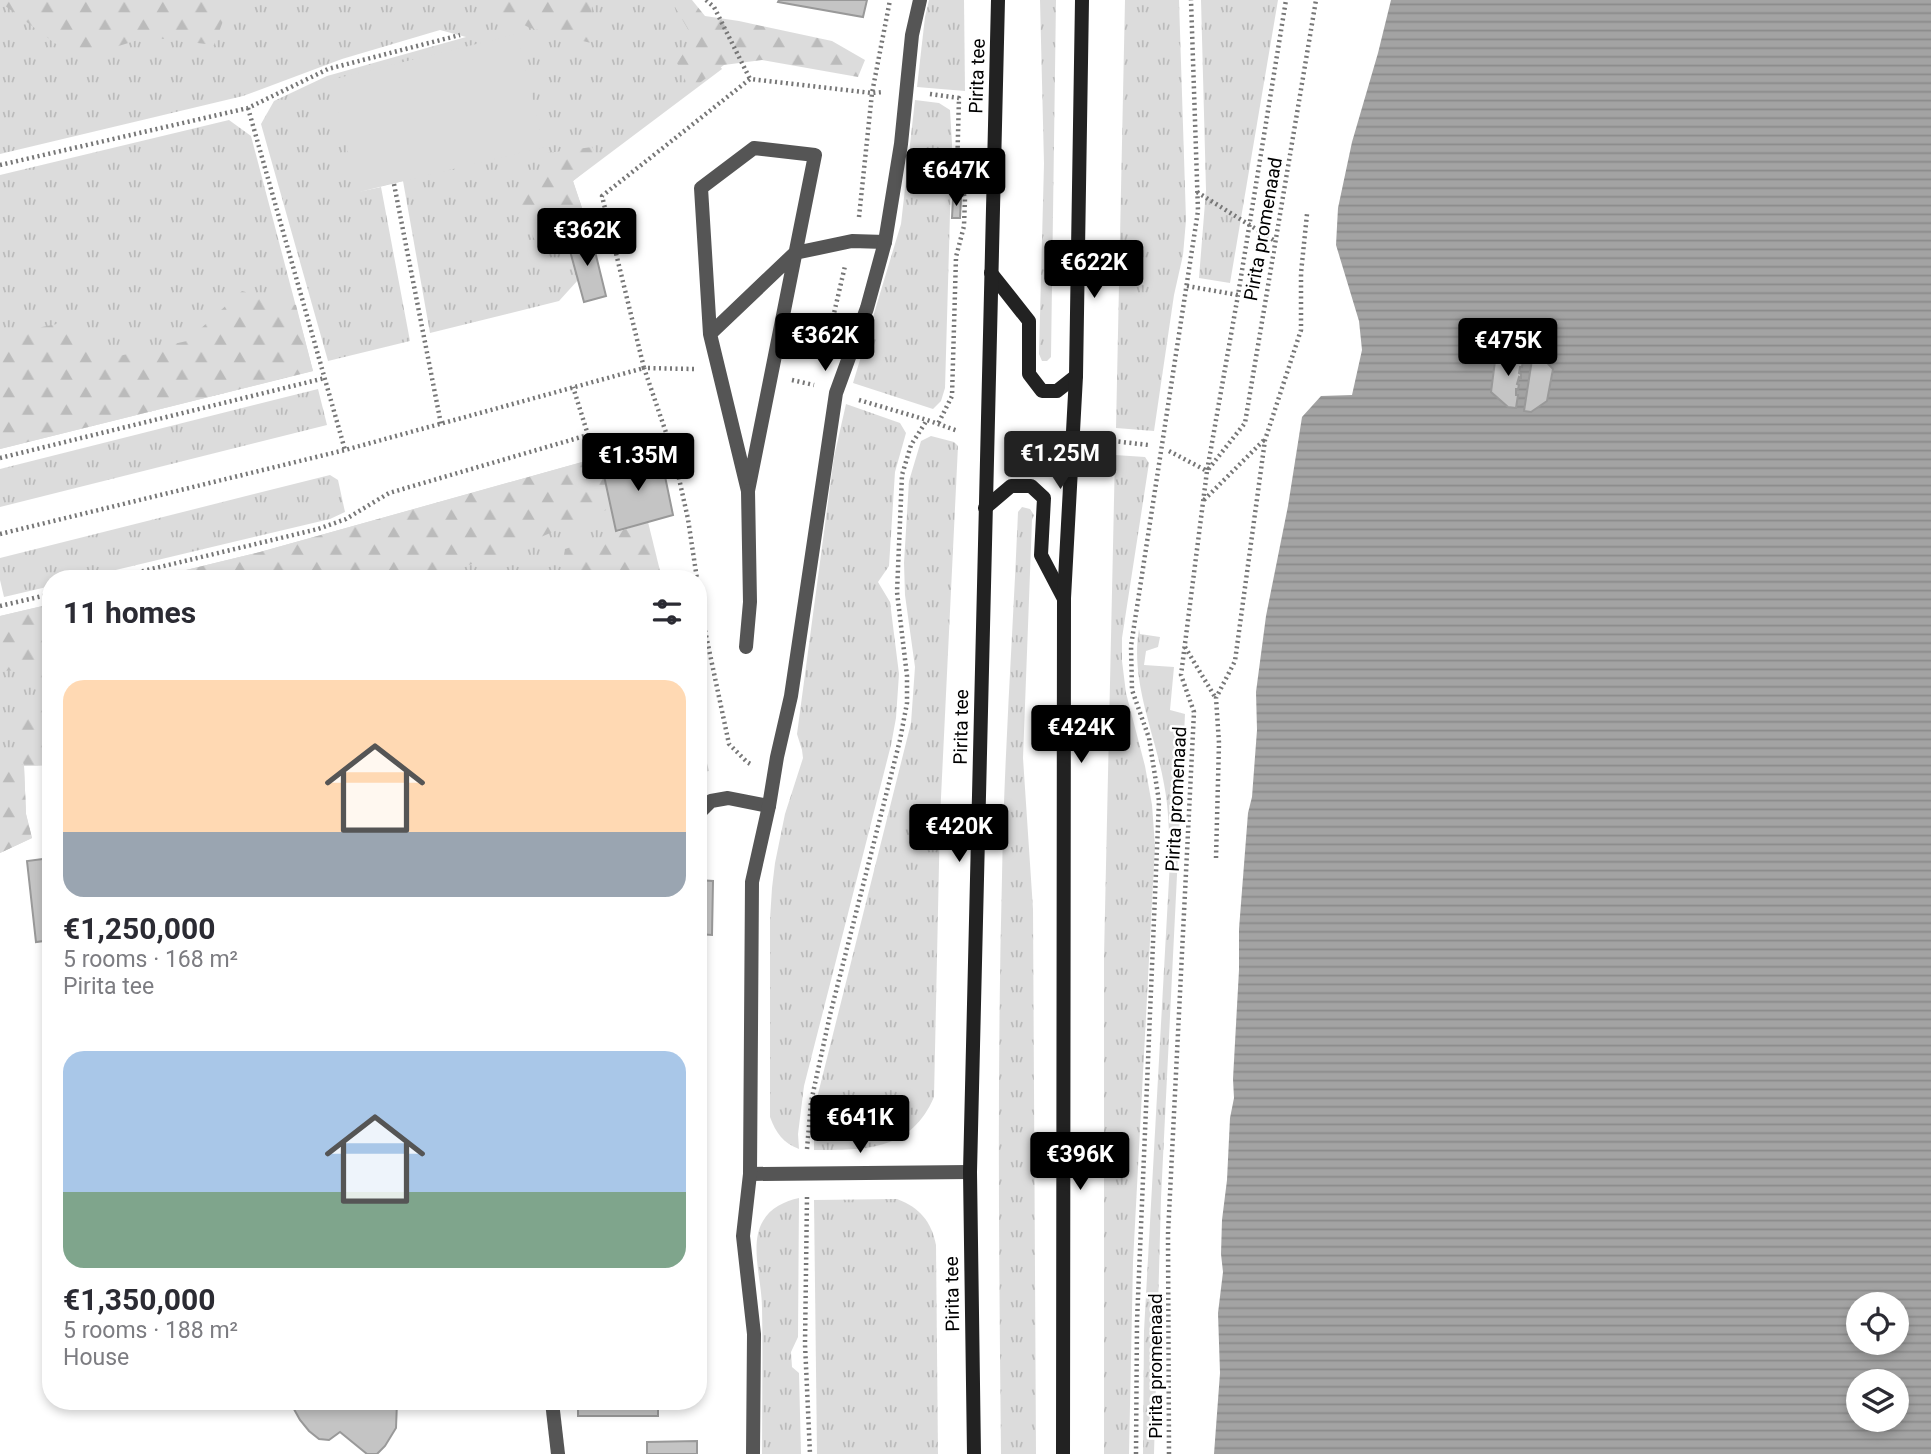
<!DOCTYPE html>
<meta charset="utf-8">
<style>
body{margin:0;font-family:Roboto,sans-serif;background:#f2f2f3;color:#2b2b33;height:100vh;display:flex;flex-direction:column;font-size:26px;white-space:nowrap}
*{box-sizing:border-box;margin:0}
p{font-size:23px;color:#7c7c81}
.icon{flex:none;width:38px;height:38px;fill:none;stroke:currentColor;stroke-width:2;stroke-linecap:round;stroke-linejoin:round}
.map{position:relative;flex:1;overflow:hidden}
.panel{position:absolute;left:42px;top:570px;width:665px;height:840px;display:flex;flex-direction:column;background:#fff;border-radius:28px;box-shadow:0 4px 10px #0003}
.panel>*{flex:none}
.buttons{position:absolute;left:1846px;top:1292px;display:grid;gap:14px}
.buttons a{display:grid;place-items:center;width:63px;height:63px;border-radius:50%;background:#fff;box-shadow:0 4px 10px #0003;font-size:35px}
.price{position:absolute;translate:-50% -60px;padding:0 16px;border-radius:7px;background:#000;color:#fff;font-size:23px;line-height:46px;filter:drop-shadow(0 2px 4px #0008)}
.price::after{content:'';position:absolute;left:50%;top:42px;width:21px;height:16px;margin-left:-10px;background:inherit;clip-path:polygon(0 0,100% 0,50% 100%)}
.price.on{background:#222;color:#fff}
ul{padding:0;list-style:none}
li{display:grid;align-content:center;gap:14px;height:371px;padding:0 21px}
li span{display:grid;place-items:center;height:217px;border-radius:21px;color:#555}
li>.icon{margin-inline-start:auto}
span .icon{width:126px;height:126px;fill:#fffc;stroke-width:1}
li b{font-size:30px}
h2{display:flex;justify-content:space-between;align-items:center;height:84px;padding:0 21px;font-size:30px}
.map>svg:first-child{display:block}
.grass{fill:url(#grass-tufts)}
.forest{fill:url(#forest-firs)}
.garden{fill:#dcdcdc}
.water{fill:url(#water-rules);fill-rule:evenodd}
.building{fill:#c4c4c4;stroke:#999;stroke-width:2}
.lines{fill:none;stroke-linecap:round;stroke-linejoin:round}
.path{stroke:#777;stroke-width:4.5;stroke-dasharray:2 3.5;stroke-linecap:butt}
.service{stroke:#555;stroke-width:14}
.minor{stroke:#555;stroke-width:14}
.secondary{stroke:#222;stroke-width:14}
.labels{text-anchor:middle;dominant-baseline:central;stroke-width:5;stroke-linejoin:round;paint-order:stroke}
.street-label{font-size:19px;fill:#000;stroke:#fff}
</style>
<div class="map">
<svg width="1931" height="1454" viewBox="0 0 1931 1454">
<defs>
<pattern id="grass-tufts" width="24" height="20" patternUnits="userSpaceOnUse" patternTransform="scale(1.75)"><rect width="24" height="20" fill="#dcdcdc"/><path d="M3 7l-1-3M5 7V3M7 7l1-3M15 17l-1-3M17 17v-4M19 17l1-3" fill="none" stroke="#bbb"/></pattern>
<pattern id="forest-firs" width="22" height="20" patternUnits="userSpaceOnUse" patternTransform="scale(1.75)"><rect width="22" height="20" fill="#dcdcdc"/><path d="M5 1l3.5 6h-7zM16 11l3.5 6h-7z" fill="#bbb"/></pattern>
<pattern id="water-rules" width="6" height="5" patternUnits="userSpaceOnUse" patternTransform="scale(1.75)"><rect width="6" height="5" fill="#a3a3a3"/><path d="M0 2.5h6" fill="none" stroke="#8b8b8b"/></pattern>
</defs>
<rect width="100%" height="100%" fill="#fff"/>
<!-- grass -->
<g class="grass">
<path d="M 0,0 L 674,0 L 722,69 L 573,181 L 591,235 L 568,240 L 578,280 L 559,301 L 430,333 L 403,181 L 544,147 L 358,192 L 381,187 L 410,341 L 328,361 L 261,124 L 274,101 L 327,76 L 466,37 L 440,30 L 342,59 L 243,96 L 0,154 Z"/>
<path d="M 929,0 L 964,0 L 965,91 L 917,87 L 925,17 Z"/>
<path d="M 1040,0 L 1056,0 L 1051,357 L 1047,361 L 1042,361 L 1039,354 L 1044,164 Z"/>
<path d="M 1125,0 L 1179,0 L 1186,220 L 1183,255 L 1174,295 L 1154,431 L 1116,428 Z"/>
<path d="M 1201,0 L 1278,0 L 1230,283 L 1199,278 L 1206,190 Z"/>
<path d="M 915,100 L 939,103 L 950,110 L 952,144 L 945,388 L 941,401 L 933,409 L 853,383 L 901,224 Z"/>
<path d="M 229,120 L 251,136 L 313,371 L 0,449 L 0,175 Z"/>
<path d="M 318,389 L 327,425 L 0,507 L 0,469 Z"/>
<path d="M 846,404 L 900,423 L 906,433 L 895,472 L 889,566 L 878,582 L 890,602 L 899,674 L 896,718 L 891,745 L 804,1086 L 798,1134 L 799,1149 C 783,1143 776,1133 770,1117 L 770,919 L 772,888 L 775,863 L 785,814 L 803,758 L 802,750 L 797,734 L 834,457 Z"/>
<path d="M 931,436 L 954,442 L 958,446 L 940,818 L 934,1097 C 911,1151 865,1150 814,1150 L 814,1125 L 818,1094 L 911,723 L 915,667 L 905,595 L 904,563 L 909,481 L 921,441 Z"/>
<path d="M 615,453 L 619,468 L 603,472 L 616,530 L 662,579 L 149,579 L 260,552 Z"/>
<path d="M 1115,455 L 1145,457 L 1149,463 L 1122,638 L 1122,661 L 1126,693 L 1145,766 L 1152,805 L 1155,846 L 1133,1262 L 1129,1454 L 1104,1454 L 1104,957 Z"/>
<path d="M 330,475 L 338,480 L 345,512 L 330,519 L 78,579 L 51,579 L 51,586 L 4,597 L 0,580 L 0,558 Z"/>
<path d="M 1022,507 L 1030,509 L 1034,515 L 1032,520 L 1023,758 L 1033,909 L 1036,1454 L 1001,1454 C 999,1262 997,1069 1002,877 C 1004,756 1013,634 1018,512 Z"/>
<path d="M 51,604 L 51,765 L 24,766 L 26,814 L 32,838 L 0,853 L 0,616 Z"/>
<path d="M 1139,629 L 1140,634 L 1160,637 L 1158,647 L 1146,651 L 1144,665 L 1174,667 L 1170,710 L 1185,714 L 1161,1198 L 1154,1454 L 1143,1454 L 1144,1331 L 1170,861 C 1169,835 1169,809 1164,784 C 1155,733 1130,682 1139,629 Z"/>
<path d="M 698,728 L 709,771 L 698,773 Z"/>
<path d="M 799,1198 L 798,1337 L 791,1352 L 792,1367 L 799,1373 L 801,1454 L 762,1454 C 762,1405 763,1356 762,1307 C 762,1281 749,1244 763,1221 C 770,1208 785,1201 799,1198 Z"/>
<path d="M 897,1199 C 920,1208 931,1221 936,1245 L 938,1454 L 817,1454 L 814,1200 Z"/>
</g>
<!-- forest -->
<g class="forest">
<path d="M 0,0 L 231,0 L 214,45 L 148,37 L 76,59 L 0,2 Z"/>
<path d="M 475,0 L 592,0 L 591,43 L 530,28 Z"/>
<path d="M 671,0 L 692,0 L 705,16 L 739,21 L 832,41 L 865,60 L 858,77 L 762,60 L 724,65 L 690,90 L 677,63 L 693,38 Z"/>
<path d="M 592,147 L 599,160 L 573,181 L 591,235 L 567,240 L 534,240 L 521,203 L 548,153 Z"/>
<path d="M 242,291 L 296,305 L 313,371 L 0,449 L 0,347 L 22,331 L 72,321 L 105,359 L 187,341 Z"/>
<path d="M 589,460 L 603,471 L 611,508 L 478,563 L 395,579 L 149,579 L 260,552 Z"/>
<path d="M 648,522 L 662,579 L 560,579 L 565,549 Z"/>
<path d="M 51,604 L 51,765 L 24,766 L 26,814 L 32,838 L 0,853 L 0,761 L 24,765 L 13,736 L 42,693 L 25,670 L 0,671 L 0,616 Z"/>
</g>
<!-- garden -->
<path class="garden" d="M 517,34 L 544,147 L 358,192 L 330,80 Z"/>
<!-- water -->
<path class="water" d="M 1391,0 L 1931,0 L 1931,1454 L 1214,1454 L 1220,1373 L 1218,1313 L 1223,1272 L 1221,1254 L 1222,1220 L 1227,1180 L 1230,1118 L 1234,1098 L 1233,1079 L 1239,970 L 1239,929 L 1248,813 L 1252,797 L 1257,730 L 1256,692 L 1266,616 L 1288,506 L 1302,417 L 1321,396 L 1352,395 L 1362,350 L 1359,321 L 1336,245 L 1338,208 L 1352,142 L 1378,53 ZM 1858,1304 L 1897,1304 L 1897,1342 L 1858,1342 ZM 1858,1381 L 1897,1381 L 1897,1419 L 1858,1419 Z"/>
<!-- building -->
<g class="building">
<path d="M 779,0 L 867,0 L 863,17 L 778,2 Z"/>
<path d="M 953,198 L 961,199 L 960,218 L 952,218 Z"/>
<path d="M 591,235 L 606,296 L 584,302 L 567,240 Z"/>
<path d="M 1516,350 L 1524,352 L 1522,367 L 1520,367 L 1519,373 L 1521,374 L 1521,378 L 1519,377 L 1517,384 L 1519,385 L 1518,389 L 1516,389 L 1516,395 L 1518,395 L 1516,408 L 1508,407 L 1491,392 L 1495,361 Z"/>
<path d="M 1533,353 L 1539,354 L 1553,369 L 1547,401 L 1531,412 L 1524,411 Z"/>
<path d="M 661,457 L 673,515 L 616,531 L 603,471 Z"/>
<path d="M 51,858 L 51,940 L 36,942 L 27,861 Z"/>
<path d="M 698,880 L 713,881 L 712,935 L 698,934 Z"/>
<path d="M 290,1402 L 397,1402 L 396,1428 L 385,1446 L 377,1454 L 367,1454 L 340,1432 L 329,1440 L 319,1439 L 309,1431 L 300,1420 Z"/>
<rect x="578" y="1402" width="80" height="14"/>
<path d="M 697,1441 L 697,1454 L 647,1454 L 647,1442 Z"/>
</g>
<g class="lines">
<!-- path -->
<g class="path">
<path d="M 706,0 L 714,7 L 750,79"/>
<path d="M 930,94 L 959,98 L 957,171 L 965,198 L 964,226 L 956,257 L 952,396 L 938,424"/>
<path d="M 248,108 L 345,450"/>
<path d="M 0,165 L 248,108 L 328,69 L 460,35"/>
<path d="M 394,184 L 441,424"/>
<path d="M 1197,192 L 1275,241"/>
<path d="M 859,217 L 872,93 L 890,0"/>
<path d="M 1187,286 L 1238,295 L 1286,0"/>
<path d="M 828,339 L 845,266"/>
<path d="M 694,369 L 644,368 L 674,456 L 688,519 L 697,579"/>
<path d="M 792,380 L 814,385"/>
<path d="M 859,400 L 927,420 L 958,431"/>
<path d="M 1113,441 L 1149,445"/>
<path d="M 1169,451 L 1207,471 L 1238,295"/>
<path d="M 0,458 L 325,378"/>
<path d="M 1204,500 L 1264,440"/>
<path d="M 0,534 L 345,450 L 644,368 L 602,196 L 750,79 L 872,93 L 883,92"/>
<path d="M 110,579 L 318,529 L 346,519 L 389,493 L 588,435 L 573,387"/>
<path d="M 698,587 L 704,626 L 729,744 L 747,762 L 752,765"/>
<path d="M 0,606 L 51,594"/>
<path d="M 1185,647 L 1215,697"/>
<path d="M 1216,858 L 1219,743 L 1216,698 L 1235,661 L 1265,440 L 1301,330 L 1301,273 L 1307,214"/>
<path d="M 807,1149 L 811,1102 L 830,1015 L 900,740 L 907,703 L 907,676 L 897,592 L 902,475 L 911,445 L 927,420"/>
<path d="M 807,1197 L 805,1344 L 810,1454"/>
<path d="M 1136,1454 L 1137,1321 L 1159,801 L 1149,738 L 1132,690 L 1131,646 L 1198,211 L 1191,0"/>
<path d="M 1169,1454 L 1168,1234 L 1194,712 L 1181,675 L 1207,471 L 1245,423 L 1316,0"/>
</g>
<!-- service -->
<g class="service">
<path d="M 710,334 L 748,491 L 815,155 L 754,148 L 701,188 L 710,334 L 795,253 L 852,241 L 885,242"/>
<path d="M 746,647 L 750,602 L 748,491"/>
<path d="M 698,814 L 711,801 L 728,798 L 769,806"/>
<path d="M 552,1402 L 558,1454"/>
</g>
<!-- minor -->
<g class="minor">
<path d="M 750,1174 L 970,1172"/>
<path d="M 753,1454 L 754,1334 L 743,1236 L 750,1174 L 752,882 L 769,806 L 777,757 L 791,696 L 836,393 L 867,308 L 885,242 L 901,144 L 912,35 L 920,0"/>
</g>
<!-- secondary -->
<g class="secondary">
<path d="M 991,273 L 1029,321 L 1029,374 L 1042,391 L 1057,391 L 1076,376"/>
<path d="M 985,508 L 1011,486 L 1031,486 L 1044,498 L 1041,555 L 1063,597"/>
<path d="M 974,1454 L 970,1172 L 998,0"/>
<path d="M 1063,1454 L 1064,598 L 1076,376 L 1082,0"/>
</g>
</g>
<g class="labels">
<!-- street labels -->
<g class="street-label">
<text transform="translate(977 76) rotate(-88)">Pirita tee</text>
<text transform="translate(1263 229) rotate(-80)">Pirita promenaad</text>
<text transform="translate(961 727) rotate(-89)">Pirita tee</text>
<text transform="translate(1176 799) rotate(-87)">Pirita promenaad</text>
<text transform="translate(952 1294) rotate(-91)">Pirita tee</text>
<text transform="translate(1155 1366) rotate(-90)">Pirita promenaad</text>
</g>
</g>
</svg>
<div class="buttons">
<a><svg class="icon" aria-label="locate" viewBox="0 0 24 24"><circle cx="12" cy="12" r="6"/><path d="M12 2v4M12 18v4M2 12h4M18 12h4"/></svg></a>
<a><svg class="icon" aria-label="layers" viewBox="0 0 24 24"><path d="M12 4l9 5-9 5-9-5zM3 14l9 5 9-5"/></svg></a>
</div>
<b class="price" style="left:956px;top:208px">€647K</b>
<b class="price" style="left:587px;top:268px">€362K</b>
<b class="price" style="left:1094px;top:300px">€622K</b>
<b class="price" style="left:825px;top:373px">€362K</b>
<b class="price" style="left:1508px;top:378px">€475K</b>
<b class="price on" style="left:1060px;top:491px">€1.25M</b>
<b class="price" style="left:638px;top:493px">€1.35M</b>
<b class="price" style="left:1081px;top:765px">€424K</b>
<b class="price" style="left:959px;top:864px">€420K</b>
<b class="price" style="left:860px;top:1155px">€641K</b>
<b class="price" style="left:1080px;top:1192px">€396K</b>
<section class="panel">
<h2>11 homes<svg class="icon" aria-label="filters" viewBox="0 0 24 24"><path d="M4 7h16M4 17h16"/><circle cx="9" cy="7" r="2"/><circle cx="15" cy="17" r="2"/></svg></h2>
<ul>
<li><span style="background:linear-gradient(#ffd9b3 70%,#9aa5b1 0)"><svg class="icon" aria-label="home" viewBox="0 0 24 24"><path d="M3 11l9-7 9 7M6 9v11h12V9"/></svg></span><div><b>€1,250,000</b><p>5 rooms · 168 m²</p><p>Pirita tee</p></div></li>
<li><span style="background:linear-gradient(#a9c7e8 65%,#7fa58c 0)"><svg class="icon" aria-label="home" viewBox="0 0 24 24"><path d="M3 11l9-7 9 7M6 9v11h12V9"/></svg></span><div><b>€1,350,000</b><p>5 rooms · 188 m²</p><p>House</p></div></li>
</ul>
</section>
</div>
